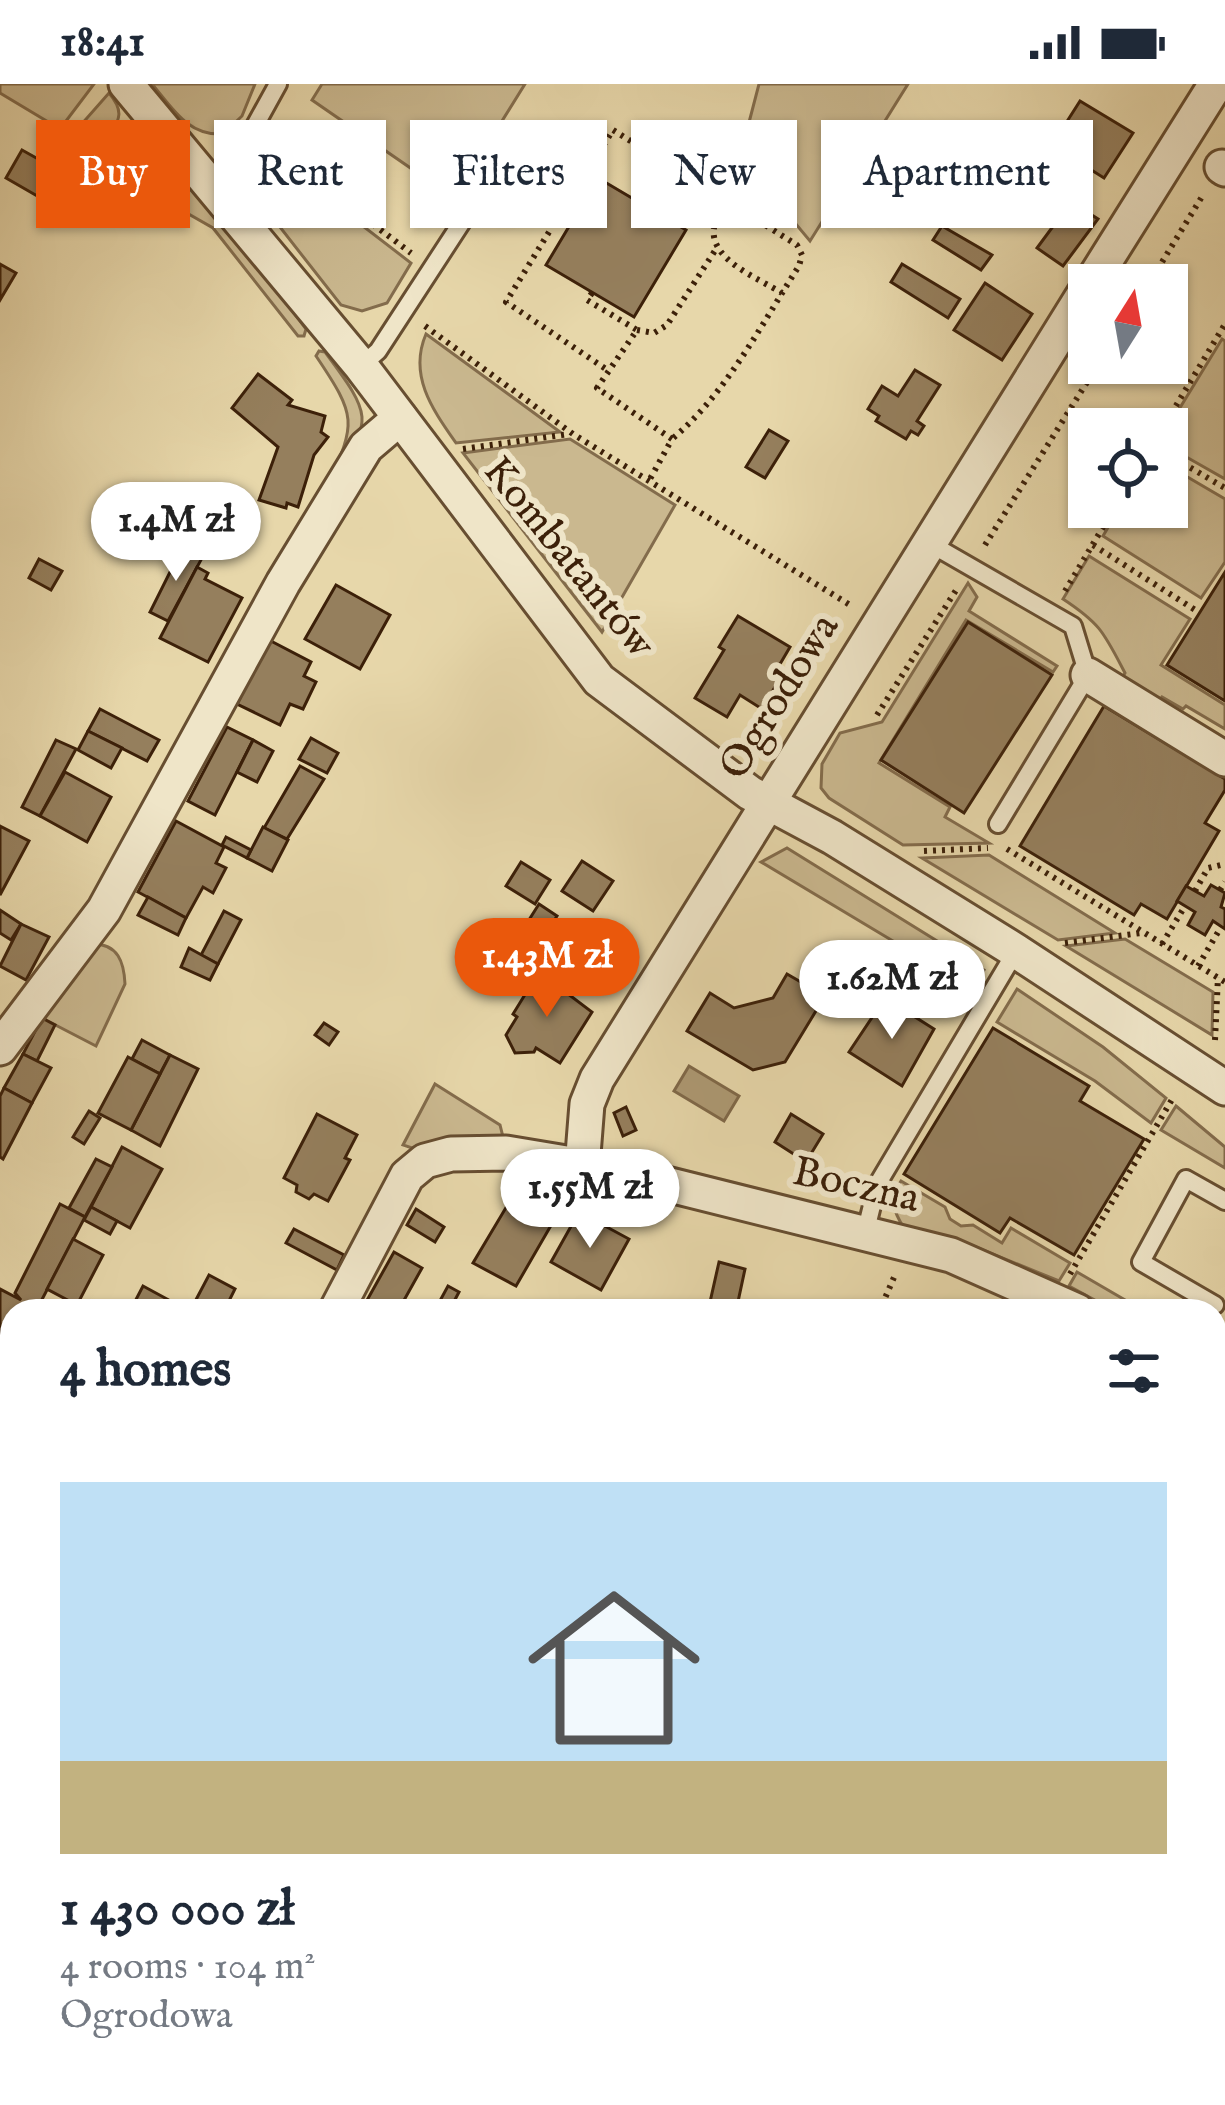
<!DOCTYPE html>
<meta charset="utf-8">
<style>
body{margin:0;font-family:"IM FELL English",serif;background:#f2f2f3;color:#1f2937;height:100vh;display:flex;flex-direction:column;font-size:45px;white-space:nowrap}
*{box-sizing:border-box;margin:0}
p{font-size:39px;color:#747a83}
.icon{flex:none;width:66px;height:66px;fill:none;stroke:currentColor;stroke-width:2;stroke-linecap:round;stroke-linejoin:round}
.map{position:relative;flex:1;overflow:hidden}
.sheet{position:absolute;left:0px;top:1215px;width:1227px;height:807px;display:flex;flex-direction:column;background:#fff;border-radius:36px 36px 0 0;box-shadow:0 3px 9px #0004}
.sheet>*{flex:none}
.top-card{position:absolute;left:36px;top:36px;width:1155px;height:108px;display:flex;gap:24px}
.needle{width:78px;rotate:11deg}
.fabs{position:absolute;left:1068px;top:180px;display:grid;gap:24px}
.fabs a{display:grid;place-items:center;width:120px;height:120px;border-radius:0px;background:#fff;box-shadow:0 3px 9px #0004;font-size:60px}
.price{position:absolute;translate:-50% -102px;padding:0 27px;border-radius:42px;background:#fff;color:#222;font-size:39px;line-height:78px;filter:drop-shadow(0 3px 6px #0008)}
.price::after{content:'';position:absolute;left:50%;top:72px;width:36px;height:27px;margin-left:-18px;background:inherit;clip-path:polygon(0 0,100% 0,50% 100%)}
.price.selected{background:#ea580c;color:#fff}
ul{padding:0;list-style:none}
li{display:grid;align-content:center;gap:24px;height:636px;padding:0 60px}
li span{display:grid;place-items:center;height:372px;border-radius:0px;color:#555}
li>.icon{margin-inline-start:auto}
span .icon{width:216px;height:216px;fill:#fffc;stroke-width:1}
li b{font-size:51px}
h2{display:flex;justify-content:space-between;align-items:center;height:144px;padding:0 60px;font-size:51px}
.tag{padding:0 42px;border-radius:0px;background:#fff;box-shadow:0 3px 9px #0004;font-size:42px;line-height:108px}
.tag.selected{background:#ea580c;color:#fff}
.status{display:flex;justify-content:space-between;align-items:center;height:84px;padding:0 60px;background:#fff;direction:ltr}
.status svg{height:33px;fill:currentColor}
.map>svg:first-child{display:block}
.green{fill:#cab88f;stroke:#836c4c;stroke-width:3}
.water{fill:#ad9973;stroke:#806949;stroke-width:3}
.building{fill:#957f5d;stroke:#3c2009;stroke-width:3}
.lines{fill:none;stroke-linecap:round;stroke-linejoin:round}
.lane-casing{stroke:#674e31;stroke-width:22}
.street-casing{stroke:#674e31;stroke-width:39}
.secondary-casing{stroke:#3c2009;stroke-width:51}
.path{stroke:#3c2009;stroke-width:6;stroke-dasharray:3 6;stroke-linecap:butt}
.lane{stroke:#efe5c8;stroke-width:16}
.street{stroke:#efe5c8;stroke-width:33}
.secondary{stroke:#efe5c8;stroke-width:45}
.labels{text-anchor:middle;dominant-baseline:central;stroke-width:12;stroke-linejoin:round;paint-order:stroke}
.street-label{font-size:42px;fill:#3c2009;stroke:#efe5c8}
</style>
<div class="status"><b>18:41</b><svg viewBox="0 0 49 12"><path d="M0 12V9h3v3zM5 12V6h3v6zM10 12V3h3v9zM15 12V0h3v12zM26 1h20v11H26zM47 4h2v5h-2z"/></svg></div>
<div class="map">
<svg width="1225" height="2021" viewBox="0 0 1225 2021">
<rect width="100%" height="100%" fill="#e7d7aa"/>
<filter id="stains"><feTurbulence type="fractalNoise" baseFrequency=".00167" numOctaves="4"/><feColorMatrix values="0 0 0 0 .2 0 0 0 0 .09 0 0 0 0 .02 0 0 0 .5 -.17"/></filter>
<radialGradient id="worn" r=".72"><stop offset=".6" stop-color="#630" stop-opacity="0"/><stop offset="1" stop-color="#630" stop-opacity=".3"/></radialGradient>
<!-- green -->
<g class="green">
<path d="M 0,0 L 94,0 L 60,45 L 0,9 Z"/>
<path d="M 152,0 L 255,0 L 242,32 L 223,50 C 188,52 173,25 152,0 Z"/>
<path d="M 322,0 L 525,0 L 454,114 L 312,16 Z"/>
<path d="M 759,0 L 908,0 L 810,157 L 740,73 Z"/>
<path d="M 109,9 C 126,29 118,37 108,57 L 125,71 L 144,61 L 159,63 L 229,141 L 306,245 L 304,252 L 298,252 L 213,144 L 85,71 L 85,58 L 72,51 Z"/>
<path d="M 264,66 L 411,179 L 387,219 L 362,227 L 341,221 L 258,115 L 257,87 Z"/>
<path d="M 426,250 L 560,348 L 456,359 C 433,326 408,292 426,250 Z"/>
<path d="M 1222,255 L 1225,257 L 1225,395 L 1167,362 L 1167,345 Z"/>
<path d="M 319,267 L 325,268 C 379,340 370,336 324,410 C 355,339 360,337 316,272 Z"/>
<path d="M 570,355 L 675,421 L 602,548 L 463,369 Z"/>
<path d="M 1167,381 L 1225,415 L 1225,478 L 1201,514 L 1103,452 L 1120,423 L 1167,423 Z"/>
<path d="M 1089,472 L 1190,535 L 1161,581 L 1225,621 L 1225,645 L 1186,622 L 1183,625 L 1162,613 L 1152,627 L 1115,606 L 1125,589 C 1104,549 1101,540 1063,515 Z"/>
<path d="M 968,499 L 977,513 L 969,527 L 1057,582 L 1053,588 L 966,536 L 879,679 L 950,723 L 945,733 L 989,759 L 903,761 L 829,714 L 821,704 L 822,680 L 840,649 L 882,638 Z"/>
<path d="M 787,764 L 984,886 L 973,905 L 761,778 Z"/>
<path d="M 989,771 L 1115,849 L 1058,856 L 922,774 Z"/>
<path d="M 1125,855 L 1213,908 L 1212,951 L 1066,862 Z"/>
<path d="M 93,860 C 118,860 124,878 125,900 L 96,962 L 42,934 Z"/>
<path d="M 1017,905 L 1103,963 L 1166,1014 L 1151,1039 L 1095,997 L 997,938 Z"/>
<path d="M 435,1000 L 500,1041 L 503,1053 L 415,1065 L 403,1061 Z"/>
<path d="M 1176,1022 L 1225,1063 L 1225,1084 L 1161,1046 Z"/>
<path d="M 901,1097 L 945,1123 L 950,1135 L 961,1142 L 973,1141 L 1002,1159 L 1011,1144 L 1070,1179 L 1059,1197 L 966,1159 L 904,1144 C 893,1127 889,1114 901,1097 Z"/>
<path d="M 1077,1188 L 1144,1227 L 1115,1227 L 1069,1202 Z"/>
<path d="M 1215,1679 L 1225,1683 L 1225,1874 L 1215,1870 Z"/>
</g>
<!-- water -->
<path class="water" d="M 689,982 L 739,1012 L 724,1037 L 674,1007 Z"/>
<!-- building -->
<g class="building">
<path d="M 1080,17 L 1133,49 L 1104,94 L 1052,61 Z"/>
<path d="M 22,66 L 56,85 L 39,113 L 6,94 Z"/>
<path d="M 598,94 L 686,146 L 634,233 L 546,181 Z"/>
<path d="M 1071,118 L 1098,135 L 1063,182 L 1037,164 Z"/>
<path d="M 942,142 L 992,171 L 981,186 L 933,156 Z"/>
<path d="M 0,180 L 16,189 L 0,216 Z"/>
<path d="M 902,180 L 960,215 L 948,234 L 891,198 Z"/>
<path d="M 985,199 L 1032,230 L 1002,276 L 954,246 Z"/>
<path d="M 915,286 L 940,301 L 917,337 L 924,342 L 918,351 L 911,347 L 906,355 L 876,337 L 879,332 L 868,325 L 882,302 L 898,312 Z"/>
<path d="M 258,290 L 292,316 L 288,321 L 325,332 L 321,348 L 328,353 L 314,371 L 298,423 L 287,419 L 286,424 L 259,416 L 278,363 L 232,324 Z"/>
<path d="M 769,346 L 788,357 L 765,394 L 746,383 Z"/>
<path d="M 182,464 L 202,474 L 168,537 L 150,528 Z"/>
<path d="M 39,475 L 62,487 L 51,506 L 29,494 Z"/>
<path d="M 197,483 L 208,489 L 205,495 L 242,514 L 208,578 L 160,554 Z"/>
<path d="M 1225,488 L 1225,617 L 1167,581 Z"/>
<path d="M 336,501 L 390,531 L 360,585 L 305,555 Z"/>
<path d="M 738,532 L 790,563 L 773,592 L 779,596 L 762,625 L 740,611 L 727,633 L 695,614 L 724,566 L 719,563 Z"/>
<path d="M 968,538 L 1052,591 L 964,729 L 881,676 Z"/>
<path d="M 269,556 L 311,578 L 304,592 L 316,598 L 303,625 L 290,620 L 280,641 L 237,620 Z"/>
<path d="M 1104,622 L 1225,695 L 1225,706 L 1205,739 L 1219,747 L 1167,835 L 1141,820 L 1134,831 L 1020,762 Z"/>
<path d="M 100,625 L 159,656 L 147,677 L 88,647 Z"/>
<path d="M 227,643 L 253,656 L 215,731 L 188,717 Z"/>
<path d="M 88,647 L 122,664 L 111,684 L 78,666 Z"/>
<path d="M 311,654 L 338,669 L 327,689 L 299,675 Z"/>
<path d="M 56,656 L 76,665 L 40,732 L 22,723 Z"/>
<path d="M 253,656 L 273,667 L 257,698 L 237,688 Z"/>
<path d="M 300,682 L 324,695 L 287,755 L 264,744 Z"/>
<path d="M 65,688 L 111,713 L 87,758 L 40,732 Z"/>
<path d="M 176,737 L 224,763 L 216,779 L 226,784 L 213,809 L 203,803 L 186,834 L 138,808 Z"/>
<path d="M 0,742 L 29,757 L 0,811 Z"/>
<path d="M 263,743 L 288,756 L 272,787 L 247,774 Z"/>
<path d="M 226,753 L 251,766 L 247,774 L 222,761 Z"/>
<path d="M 582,777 L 613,797 L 593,827 L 562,807 Z"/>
<path d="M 521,778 L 550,796 L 535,820 L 506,802 Z"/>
<path d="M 1211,801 L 1225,809 L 1221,823 L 1225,825 L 1225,845 L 1213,837 L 1205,851 L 1188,841 L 1195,828 L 1177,817 L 1186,802 L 1204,812 Z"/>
<path d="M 148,813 L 186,834 L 178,851 L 138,831 Z"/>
<path d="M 539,820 L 557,832 L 529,877 L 510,866 Z"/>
<path d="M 0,826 L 21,840 L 11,856 L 0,849 Z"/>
<path d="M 224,827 L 241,836 L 218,880 L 201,871 Z"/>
<path d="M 21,840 L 49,853 L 26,896 L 0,882 Z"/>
<path d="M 189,864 L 218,880 L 210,896 L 181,883 Z"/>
<path d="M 539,888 L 592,928 L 560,979 L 536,964 L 534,968 L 515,969 L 506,951 L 517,933 L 513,930 Z"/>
<path d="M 787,890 L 825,912 L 785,978 L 753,986 L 687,947 L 710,909 L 734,924 L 773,914 Z"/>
<path d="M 885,914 L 934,945 L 902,1002 L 849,968 Z"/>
<path d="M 42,934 L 55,941 L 37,977 L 23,970 Z"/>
<path d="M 324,939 L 338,948 L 329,961 L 315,951 Z"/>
<path d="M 993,944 L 1089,1002 L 1080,1017 L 1144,1055 L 1074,1171 L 1010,1134 L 1000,1149 L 904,1090 Z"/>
<path d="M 142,956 L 170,971 L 160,990 L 132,975 Z"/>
<path d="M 23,970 L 51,984 L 32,1019 L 4,1004 Z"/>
<path d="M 170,971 L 198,985 L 160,1062 L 131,1046 Z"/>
<path d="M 128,973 L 160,990 L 131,1046 L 98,1029 Z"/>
<path d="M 4,1004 L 32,1019 L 3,1075 L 0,1073 L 0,1012 Z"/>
<path d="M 626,1023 L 636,1046 L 623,1052 L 614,1029 Z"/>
<path d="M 89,1027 L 100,1034 L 84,1060 L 73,1053 Z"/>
<path d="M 317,1030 L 357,1051 L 345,1074 L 350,1076 L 328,1117 L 314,1110 L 309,1115 L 296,1108 L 297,1101 L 284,1094 Z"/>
<path d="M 791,1030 L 823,1050 L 806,1078 L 775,1058 Z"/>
<path d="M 122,1063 L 162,1085 L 130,1144 L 91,1123 Z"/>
<path d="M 96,1075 L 112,1083 L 85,1133 L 69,1124 Z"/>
<path d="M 523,1095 L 568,1112 L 516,1202 L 473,1179 Z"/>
<path d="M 60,1120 L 85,1133 L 36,1227 L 12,1227 L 12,1274 L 7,1285 L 0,1279 L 0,1205 L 21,1216 L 15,1209 Z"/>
<path d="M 91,1123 L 117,1137 L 110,1150 L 84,1136 Z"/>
<path d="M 416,1125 L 444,1143 L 435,1158 L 407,1141 Z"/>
<path d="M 579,1128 L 629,1155 L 601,1206 L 551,1178 Z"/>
<path d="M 294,1145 L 344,1171 L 337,1186 L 286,1159 Z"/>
<path d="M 73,1155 L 103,1171 L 77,1221 L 47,1205 Z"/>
<path d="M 394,1168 L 422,1184 L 398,1227 L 361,1227 Z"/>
<path d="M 719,1178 L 745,1185 L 736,1227 L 708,1227 Z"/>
<path d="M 209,1191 L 235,1205 L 224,1227 L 190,1227 Z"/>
<path d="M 143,1202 L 189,1227 L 130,1227 Z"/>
<path d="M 448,1202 L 459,1208 L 449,1227 L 442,1227 L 436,1224 Z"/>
<path d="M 12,1544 L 12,1584 L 0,1593 L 0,1554 Z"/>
<path d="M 12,1584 L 12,1662 L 0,1648 L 0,1593 Z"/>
<path d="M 6,1828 L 12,1836 L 12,1846 L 0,1857 L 0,1832 Z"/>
<path d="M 9,1849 L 12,1875 L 0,1885 L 0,1857 Z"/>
<path d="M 70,2010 L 131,2010 L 136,2016 L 131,2021 L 80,2021 Z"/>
<path d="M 228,2010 L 254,2010 L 244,2021 L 231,2021 L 224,2016 Z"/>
<path d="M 589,2010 L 626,2010 L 622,2021 Z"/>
<path d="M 651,2010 L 694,2010 L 689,2021 L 646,2021 Z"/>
<path d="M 710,2010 L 727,2014 L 728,2010 L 780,2010 L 776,2021 L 706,2021 Z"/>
<path d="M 780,2010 L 807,2010 L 803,2021 L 779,2021 Z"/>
</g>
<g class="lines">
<!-- lane casing -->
<g class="lane-casing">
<g id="lane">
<path d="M 496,85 L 562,128"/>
<path d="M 219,107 L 278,0"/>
<path d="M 361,282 L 378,267 L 514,58"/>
<path d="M 929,459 L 1073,542 L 1088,591 L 998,740"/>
<path d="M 865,1150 L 877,1101 L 1016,867"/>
<path d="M 1215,1221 L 1141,1178 L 1186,1095 L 1225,1117"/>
<path d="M 907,2010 L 918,2021"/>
</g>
</g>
<!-- street casing -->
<g class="street-casing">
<g id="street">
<path d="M 126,0 L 361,282 L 599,596 L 750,709 L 832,753 L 1016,867 L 1225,1004"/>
<path d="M 1222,83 L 1225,85"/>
<path d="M 1090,201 L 1216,0"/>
<path d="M 1088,591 L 1225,675"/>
<path d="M 0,964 L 104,826 L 283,499 L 366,363 L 400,334"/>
<path d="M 582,1083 L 587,1020 L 597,995 L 1089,202"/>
<path d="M 336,1227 L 407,1092 L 425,1077 L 451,1070 L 506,1069 L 614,1087 L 951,1171 L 1077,1227"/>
<path d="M 1215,1303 L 1225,1308"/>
<path d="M 0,1461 L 12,1482"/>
<path d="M 0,1691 L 12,1704"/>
<path d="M 0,1982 L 12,1996"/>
<path d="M 23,2010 L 32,2021"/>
<path d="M 492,2010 L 523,2021"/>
</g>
</g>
<!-- secondary casing -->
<g class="secondary-casing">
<g id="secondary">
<path d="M 1215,1483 L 1225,1466"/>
<path d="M 1215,1583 L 1225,1564"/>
<path d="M 994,2021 L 995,2010"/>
<path d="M 1043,2021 L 1043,2010"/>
</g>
</g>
<!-- path -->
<g class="path">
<path d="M 273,64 L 411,169"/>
<path d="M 575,107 L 613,46 L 797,161 L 802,171 L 799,182 C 761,241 726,310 672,355"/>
<path d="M 728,119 C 724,126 715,136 714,144 C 709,176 760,195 782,209"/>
<path d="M 549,148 L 506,218 L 609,287"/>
<path d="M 1148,201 L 1203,111"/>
<path d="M 592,209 L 587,216 L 637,246 L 597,304 L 672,355 L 650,395"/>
<path d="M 425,242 L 573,350 L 850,521"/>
<path d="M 637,246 L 654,249 L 667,241 L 716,165"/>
<path d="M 1110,335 L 1126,345"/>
<path d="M 1162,345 L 1225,240"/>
<path d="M 463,365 L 569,350"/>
<path d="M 1167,370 L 1225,404"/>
<path d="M 985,461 L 1099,279"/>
<path d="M 1093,461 L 1200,529"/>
<path d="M 1065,507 L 1115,423"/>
<path d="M 877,631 L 958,503"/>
<path d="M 1007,765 L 1225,898"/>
<path d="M 924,767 L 988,764"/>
<path d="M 1220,806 L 1225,798"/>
<path d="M 1195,807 L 1208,784 L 1225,780"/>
<path d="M 1065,859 L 1141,849"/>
<path d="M 1162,860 L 1185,822"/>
<path d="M 1198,882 L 1221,843"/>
<path d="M 1215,956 L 1218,893"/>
<path d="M 1070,1190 L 1174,1012"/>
<path d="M 882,1221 L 895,1191"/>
<path d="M 879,1227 L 882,1221 L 894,1227"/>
<path d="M 1215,1398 L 1225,1380"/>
<path d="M 1215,1665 L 1225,1670"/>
<path d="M 318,2021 L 328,2010"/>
</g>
<!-- lane -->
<use href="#lane" class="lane"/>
<!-- street -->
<use href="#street" class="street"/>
<!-- secondary -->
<use href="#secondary" class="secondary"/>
</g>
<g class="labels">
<!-- street labels -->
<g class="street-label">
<text transform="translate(568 474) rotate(51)">Kombatantów</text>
<text transform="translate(780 613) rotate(-58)">Ogrodowa</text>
<text transform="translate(856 1102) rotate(13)">Boczna</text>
</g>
</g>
<rect width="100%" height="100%" filter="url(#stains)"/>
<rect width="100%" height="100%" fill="url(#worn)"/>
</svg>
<div class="fabs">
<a><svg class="needle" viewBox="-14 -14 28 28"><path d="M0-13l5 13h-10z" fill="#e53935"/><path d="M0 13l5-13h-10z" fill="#747a83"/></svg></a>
<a><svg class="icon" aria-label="locate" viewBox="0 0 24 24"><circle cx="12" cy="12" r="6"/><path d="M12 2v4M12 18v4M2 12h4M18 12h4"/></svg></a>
</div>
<b class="price" style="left:176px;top:500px">1.4M zł</b>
<b class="price selected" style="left:547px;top:936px">1.43M zł</b>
<b class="price" style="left:892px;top:958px">1.62M zł</b>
<b class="price" style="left:590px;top:1167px">1.55M zł</b>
<div class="top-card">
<a class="tag selected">Buy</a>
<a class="tag">Rent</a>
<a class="tag">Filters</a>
<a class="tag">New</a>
<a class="tag">Apartment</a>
</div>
<section class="sheet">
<h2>4 homes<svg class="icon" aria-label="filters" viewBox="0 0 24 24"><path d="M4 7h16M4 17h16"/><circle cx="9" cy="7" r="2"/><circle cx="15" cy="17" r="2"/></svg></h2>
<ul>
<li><span style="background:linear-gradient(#bfe0f5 75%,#c2b280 0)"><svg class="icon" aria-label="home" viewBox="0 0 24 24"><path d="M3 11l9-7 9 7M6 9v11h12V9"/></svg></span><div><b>1 430 000 zł</b><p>4 rooms · 104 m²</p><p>Ogrodowa</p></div></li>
</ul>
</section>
</div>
